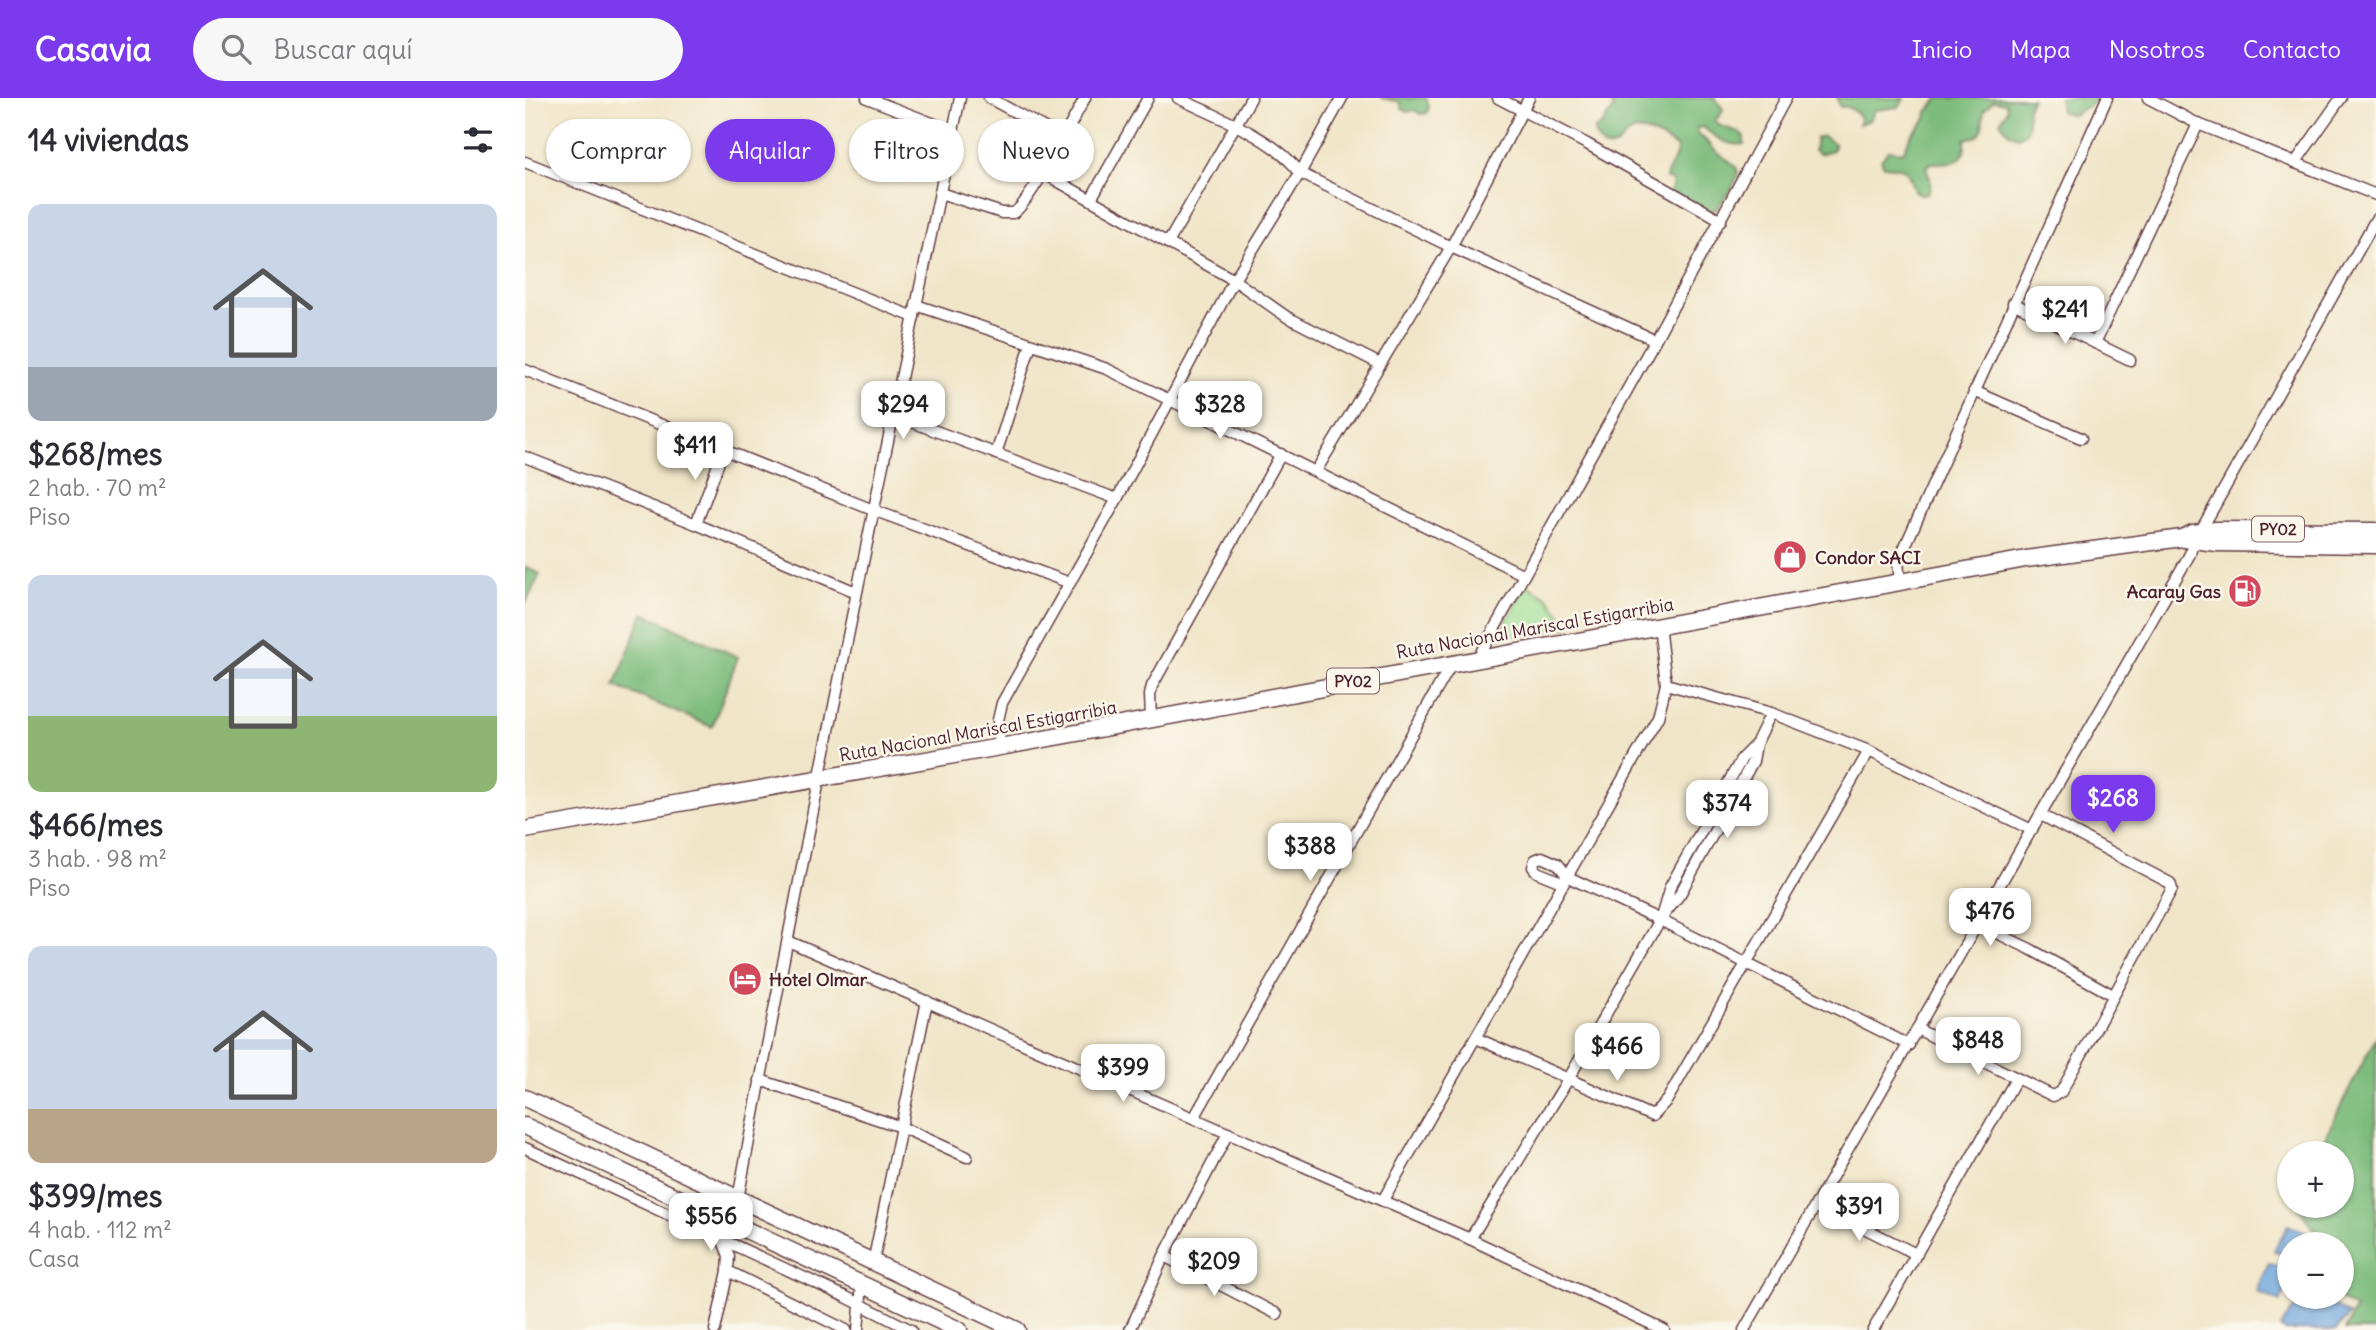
<!DOCTYPE html>
<html lang="es">
<meta charset="utf-8">
<style>
body{margin:0;font-family:Delius,sans-serif;background:#f7f7f7;color:#2b2b33;height:100vh;display:flex;flex-direction:column;font-size:26px;white-space:nowrap}
*{box-sizing:border-box;margin:0}
p{font-size:23px;color:#7c7c81}
.icon{flex:none;width:38px;height:38px;fill:none;stroke:currentColor;stroke-width:2;stroke-linecap:round;stroke-linejoin:round}
.map{position:relative;flex:1;overflow:hidden}
.details{display:flex;flex-direction:column;background:#fff;width:525px}
.details>*{flex:none}
.banner{position:absolute;left:21px;top:21px;width:665px;height:63px;display:flex;gap:14px}
.tools{position:absolute;left:1752px;top:1043px;display:grid;gap:14px}
.tools a{display:grid;place-items:center;width:77px;height:77px;border-radius:50%;background:#fff;box-shadow:0 2px 5px #0004;font-size:35px}
.price{position:absolute;translate:-50% -60px;padding:0 16px;border-radius:14px;background:#fff;color:#222;font-size:23px;line-height:46px;filter:drop-shadow(0 2px 4px #0008)}
.price::after{content:'';position:absolute;left:50%;top:42px;width:21px;height:16px;margin-left:-10px;background:inherit;clip-path:polygon(0 0,100% 0,50% 100%)}
.price.current{background:#7c3aed;color:#fff}
ul{padding:0;list-style:none}
li{display:grid;align-content:center;gap:14px;height:371px;padding:0 28px}
li span{display:grid;place-items:center;height:217px;border-radius:14px;color:#555}
li>.icon{margin-inline-start:auto}
span .icon{width:126px;height:126px;fill:#fffc;stroke-width:1}
li b{font-size:30px}
h2{display:flex;justify-content:space-between;align-items:center;height:84px;padding:0 28px;font-size:30px}
.pill{padding:0 24px;border-radius:32px;background:#fff;box-shadow:0 2px 5px #0004;font-size:24px;line-height:63px}
.pill.current{background:#7c3aed;color:#fff}
header{display:flex;align-items:center;gap:42px;box-sizing:border-box;height:98px;padding:0 35px;background:#7c3aed;color:#fff}
header strong{font-size:33px}
nav{display:flex;gap:38px;margin-inline-start:auto;font-size:24px}
.search{width:490px;height:63px;background:#f7f7f7;display:flex;align-items:center;gap:18px;box-sizing:border-box;padding:0 24px;border-radius:38px;color:#7c7c81;font-size:26px}
main{display:flex;flex:1;min-height:0}
.map>svg:first-child{display:block}
.green{fill:#9cdd93;stroke:#737e5f;stroke-width:2}
.forest{fill:#7dbc7d;stroke:#646e54;stroke-width:2}
.water{fill:#6ca4db;stroke:#5b6283;stroke-width:2}
.lines{fill:none;stroke-linecap:round;stroke-linejoin:round}
.minor-casing{stroke:#633d43;stroke-width:13}
.primary-casing{stroke:#633d43;stroke-width:19}
.trunk-casing{stroke:#633d43;stroke-width:19}
.minor{stroke:#fff;stroke-width:10}
.primary{stroke:#fff;stroke-width:16}
.trunk{stroke:#fff;stroke-width:16}
.labels{text-anchor:middle;dominant-baseline:central;stroke-width:5;stroke-linejoin:round;paint-order:stroke}
.shield{fill:#fbf7ec;stroke:#7f6065;stroke-width:2}
.shield-label{font-size:16px;font-weight:bold;fill:#4a1f2b}
.poi-label{font-size:18px;font-weight:bold;fill:#4a1f2b;stroke:#fbf7ec;text-anchor:start}
.street-label{font-size:18px;fill:#4a1f2b;stroke:#fbf7ec}
</style>
<header>
<strong>Casavia</strong>
<div class="search"><svg class="icon" aria-label="search" viewBox="0 0 24 24"><circle cx="10" cy="10" r="6"/><path d="M15 15l6 6"/></svg>Buscar aquí</div>
<nav><a>Inicio</a><a>Mapa</a><a>Nosotros</a><a>Contacto</a></nav>
</header>
<main>
<section class="details">
<h2>14 viviendas<svg class="icon" aria-label="filters" viewBox="0 0 24 24"><path d="M4 7h16M4 17h16"/><circle cx="9" cy="7" r="2"/><circle cx="15" cy="17" r="2"/></svg></h2>
<ul>
<li><span style="background:linear-gradient(#c9d6e8 75%,#9aa5b1 0)"><svg class="icon" aria-label="home" viewBox="0 0 24 24"><path d="M3 11l9-7 9 7M6 9v11h12V9"/></svg></span><div><b>$268/mes</b><p>2 hab. · 70 m²</p><p>Piso</p></div></li>
<li><span style="background:linear-gradient(#c9d6e8 65%,#8fb573 0)"><svg class="icon" aria-label="home" viewBox="0 0 24 24"><path d="M3 11l9-7 9 7M6 9v11h12V9"/></svg></span><div><b>$466/mes</b><p>3 hab. · 98 m²</p><p>Piso</p></div></li>
<li><span style="background:linear-gradient(#c9d6e8 75%,#b9a48a 0)"><svg class="icon" aria-label="home" viewBox="0 0 24 24"><path d="M3 11l9-7 9 7M6 9v11h12V9"/></svg></span><div><b>$399/mes</b><p>4 hab. · 112 m²</p><p>Casa</p></div></li>
</ul>
</section>
<div class="map">
<svg width="1851" height="1232" viewBox="0 0 1851 1232">
<rect width="100%" height="100%" fill="#fbf7ec"/>
<filter id="ink" filterUnits="userSpaceOnUse"><feTurbulence type="fractalNoise" baseFrequency=".0143" numOctaves="2"/><feDisplacementMap in="SourceGraphic" scale="14" xChannelSelector="R" yChannelSelector="G"/><feConvolveMatrix kernelMatrix="1 2 1 2 8 2 1 2 1" color-interpolation-filters="sRGB"/></filter>
<filter id="wash" filterUnits="userSpaceOnUse"><feTurbulence type="fractalNoise" baseFrequency=".00686" numOctaves="4" result="noise"/><feDisplacementMap in="SourceGraphic" scale="28" xChannelSelector="R" yChannelSelector="G"/><feGaussianBlur stdDeviation="1.57" result="paint"/><feColorMatrix in="noise" values="0 0 0 0 0 0 0 0 0 0 0 0 0 0 0 0 0 1.4 0 .05"/><feComposite in="paint" operator="in"/></filter>
<g filter="url(#wash)">
<rect width="100%" height="100%" fill="#f0e5c8"/>
<!-- green -->
<path class="green" d="M 1001,487 L 1022,499 L 1045,529 L 972,540 Z"/>
<!-- forest -->
<g class="forest">
<path d="M 856,0 L 901,0 L 904,9 L 902,15 L 895,16 L 890,12 L 883,14 L 877,11 L 875,4 Z"/>
<path d="M 1086,0 L 1189,0 L 1198,11 L 1195,18 L 1190,21 L 1193,27 L 1214,34 L 1219,39 L 1219,46 C 1203,49 1190,39 1178,29 L 1172,30 L 1173,37 C 1182,41 1185,49 1193,55 C 1198,59 1207,64 1211,69 C 1219,80 1197,101 1191,111 C 1173,118 1156,107 1144,94 L 1147,89 L 1147,82 L 1141,81 C 1142,70 1153,62 1152,50 C 1144,43 1115,27 1106,34 C 1095,41 1093,52 1078,49 L 1070,38 L 1070,31 L 1076,28 L 1088,11 Z"/>
<path d="M 1312,0 L 1378,0 L 1379,1 L 1374,9 L 1350,12 L 1345,22 L 1334,26 L 1335,19 C 1331,13 1322,7 1315,9 Z"/>
<path d="M 1414,0 L 1507,0 C 1496,15 1512,32 1493,39 L 1484,35 L 1475,24 L 1482,12 L 1481,5 L 1468,3 L 1459,12 L 1457,32 L 1453,38 L 1440,41 C 1442,68 1426,64 1405,65 L 1401,70 C 1405,80 1408,86 1402,95 L 1395,96 L 1389,93 C 1382,70 1383,70 1359,68 L 1356,62 L 1364,52 L 1378,54 L 1387,36 L 1401,21 L 1402,14 Z"/>
<path d="M 1534,0 L 1576,0 L 1548,17 L 1536,14 Z"/>
<path d="M 1298,38 L 1310,46 L 1308,52 L 1295,56 L 1289,52 L 1291,40 Z"/>
<path d="M 0,469 L 15,476 L 0,507 Z"/>
<path d="M 118,515 L 213,559 L 187,629 L 90,588 Z"/>
<path d="M 1851,939 L 1851,1232 L 1820,1232 L 1830,1211 L 1812,1199 L 1816,1199 L 1816,1146 L 1793,1146 L 1795,1139 L 1772,1108 L 1816,1108 L 1816,1055 L 1792,1055 Z"/>
</g>
<!-- water -->
<g class="water">
<path d="M 1763,1127 L 1785,1137 L 1782,1146 L 1764,1146 L 1764,1160 L 1749,1153 Z"/>
<path d="M 1744,1165 L 1764,1173 L 1764,1184 L 1755,1204 L 1732,1194 Z"/>
<path d="M 1778,1199 L 1796,1199 L 1824,1217 L 1811,1232 L 1760,1232 L 1755,1229 Z"/>
</g>
</g>
<g filter="url(#ink)">
<g class="lines">
<!-- minor casing -->
<g class="minor-casing">
<g id="minor">
<path d="M 342,0 L 428,33"/>
<path d="M 464,0 L 538,40"/>
<path d="M 653,0 C 692,19 750,40 775,75 L 926,149 L 1130,242"/>
<path d="M 973,0 L 1062,46 L 1196,122"/>
<path d="M 1623,0 L 1673,26 L 1851,97"/>
<path d="M 0,64 L 389,219"/>
<path d="M 1770,65 L 1816,0"/>
<path d="M 518,75 L 709,182 L 762,219 L 855,266"/>
<path d="M 415,95 L 477,115 C 478,115 487,115 488,115 C 502,110 550,18 560,0"/>
<path d="M 566,101 L 623,0"/>
<path d="M 643,145 L 726,0"/>
<path d="M 1488,205 L 1605,262"/>
<path d="M 391,207 L 582,271 L 999,477"/>
<path d="M 1570,245 L 1673,26"/>
<path d="M 0,272 L 348,412 L 545,485"/>
<path d="M 1449,293 L 1556,340"/>
<path d="M 368,317 L 592,401"/>
<path d="M 471,356 L 506,246"/>
<path d="M 0,359 L 171,426 L 331,494"/>
<path d="M 791,373 L 926,149 L 1004,0"/>
<path d="M 171,426 L 198,353"/>
<path d="M 1675,434 L 1851,121"/>
<path d="M 1375,484 L 1373,464 L 1582,0"/>
<path d="M 953,560 L 1130,242 L 1261,0"/>
<path d="M 1141,586 L 1246,615 L 1344,653 L 1507,732"/>
<path d="M 626,621 L 625,597 L 627,588 L 756,356"/>
<path d="M 475,649 L 473,622 L 477,605 L 592,401 L 709,182 L 775,75 L 817,0"/>
<path d="M 1039,785 L 1012,774 L 1008,769 L 1010,762 L 1017,759 L 1033,766 L 1043,779 L 1135,822 L 1384,947"/>
<path d="M 1137,816 L 1145,789 L 1217,660 L 1230,647"/>
<path d="M 1453,826 L 1505,851 L 1588,897"/>
<path d="M 263,843 L 945,1141"/>
<path d="M 1392,931 L 1528,998 L 1536,994 L 1647,791 L 1645,785 L 1516,717"/>
<path d="M 951,940 L 1127,1018 L 1142,1002 L 1344,653"/>
<path d="M 235,982 L 376,1029 L 442,1059"/>
<path d="M 669,1020 L 927,565"/>
<path d="M 0,1050 L 321,1199 L 386,1232"/>
<path d="M 213,1101 C 282,733 357,366 435,0"/>
<path d="M 858,1102 L 1133,619 L 1141,586 L 1134,527"/>
<path d="M 1291,1106 L 1391,1156"/>
<path d="M 639,1158 L 752,1216"/>
<path d="M 348,1165 L 402,903"/>
<path d="M 203,1173 L 321,1232"/>
<path d="M 190,1232 L 203,1173 L 204,1158 L 198,1143 L 203,1122"/>
<path d="M 333,1232 L 337,1186"/>
<path d="M 605,1232 L 639,1158 L 703,1035"/>
<path d="M 1139,1232 L 945,1141 L 1044,980 L 1135,822 L 1155,796 L 1228,663 L 1231,646 L 1246,615"/>
<path d="M 1219,1232 L 1665,456 L 1668,444"/>
<path d="M 1348,1232 L 1491,981"/>
</g>
</g>
<!-- primary casing -->
<g class="primary-casing">
<g id="primary">
<path d="M 1659,441 L 1692,445 L 1851,447"/>
<path d="M 0,732 L 475,649 L 1501,461 L 1657,440 L 1668,435 L 1691,432 L 1851,433"/>
</g>
</g>
<!-- trunk casing -->
<g class="trunk-casing">
<g id="trunk">
<path d="M 0,1000 L 492,1232"/>
<path d="M 0,1028 L 434,1232"/>
</g>
</g>
<!-- minor -->
<use href="#minor" class="minor"/>
<!-- primary -->
<use href="#primary" class="primary"/>
<!-- trunk -->
<use href="#trunk" class="trunk"/>
</g>
</g>
<!-- icons -->
<defs>
<g id="shop-disc" transform="scale(1.75)"><circle r="9.5" fill="#d1495b" stroke="#fbf7ec"/><path d="M-5-2.5h2.3a2.7 3.5 0 0 1 5.4 0H5L5.5 6h-11ZM-1.5-2.5h3a1.5 2.3 0 0 0-3 0Z" fill="#fff"/></g>
<g id="fuel-disc" transform="scale(1.75)"><circle r="9.5" fill="#d1495b" stroke="#fbf7ec"/><path d="M-5.5-6h7V0h2V4h1.3V-2.5L3-4.5l.8-.8L6-3V5H2.5V1h-1V6h-7ZM-4.2-4.7v3.2H.2V-4.7Z" fill="#fff"/></g>
<g id="hotel-disc" transform="scale(1.75)"><circle r="9.5" fill="#d1495b" stroke="#fbf7ec"/><path d="M-6-4.5h1.5V1H6V5H4.5V3h-9V5H-6ZM-4 0a1.8 1.8 0 1 1 3.6 0ZM.5 0V-2.5h3Q6-2.5 6 0Z" fill="#fff"/></g>
</defs>
<g fill-rule="evenodd">
<use href="#shop-disc" x="1265" y="459"/>
<use href="#fuel-disc" x="1720" y="493"/>
<use href="#hotel-disc" x="220" y="881"/>
</g>
<g class="labels">
<!-- shield labels -->
<g class="shield">
<rect x="1727" y="418.5" width="52" height="25" rx="5"/>
<rect x="802" y="570.5" width="52" height="25" rx="5"/>
</g>
<g class="shield-label">
<text x="1753" y="431">PY02</text>
<text x="828" y="583">PY02</text>
</g>
<!-- poi labels -->
<g class="poi-label">
<text x="1290" y="459">Condor SACI</text>
<text x="1696" y="493" text-anchor="end">Acaray Gas</text>
<text x="244" y="881">Hotel Olmar</text>
</g>
<!-- street labels -->
<g class="street-label">
<text transform="translate(1010 530) rotate(-10)">Ruta Nacional Mariscal Estigarribia</text>
<text transform="translate(453 633) rotate(-10)">Ruta Nacional Mariscal Estigarribia</text>
</g>
</g>
</svg>
<div class="tools">
<a>+</a>
<a>−</a>
</div>
<b class="price" style="left:1540px;top:248px">$241</b>
<b class="price" style="left:378px;top:343px">$294</b>
<b class="price" style="left:695px;top:343px">$328</b>
<b class="price" style="left:170px;top:384px">$411</b>
<b class="price current" style="left:1588px;top:737px">$268</b>
<b class="price" style="left:1202px;top:742px">$374</b>
<b class="price" style="left:785px;top:785px">$388</b>
<b class="price" style="left:1465px;top:850px">$476</b>
<b class="price" style="left:1453px;top:979px">$848</b>
<b class="price" style="left:1092px;top:985px">$466</b>
<b class="price" style="left:598px;top:1006px">$399</b>
<b class="price" style="left:1334px;top:1145px">$391</b>
<b class="price" style="left:186px;top:1155px">$556</b>
<b class="price" style="left:689px;top:1200px">$209</b>
<div class="banner">
<a class="pill">Comprar</a>
<a class="pill current">Alquilar</a>
<a class="pill">Filtros</a>
<a class="pill">Nuevo</a>
</div>
</div>
</main>
